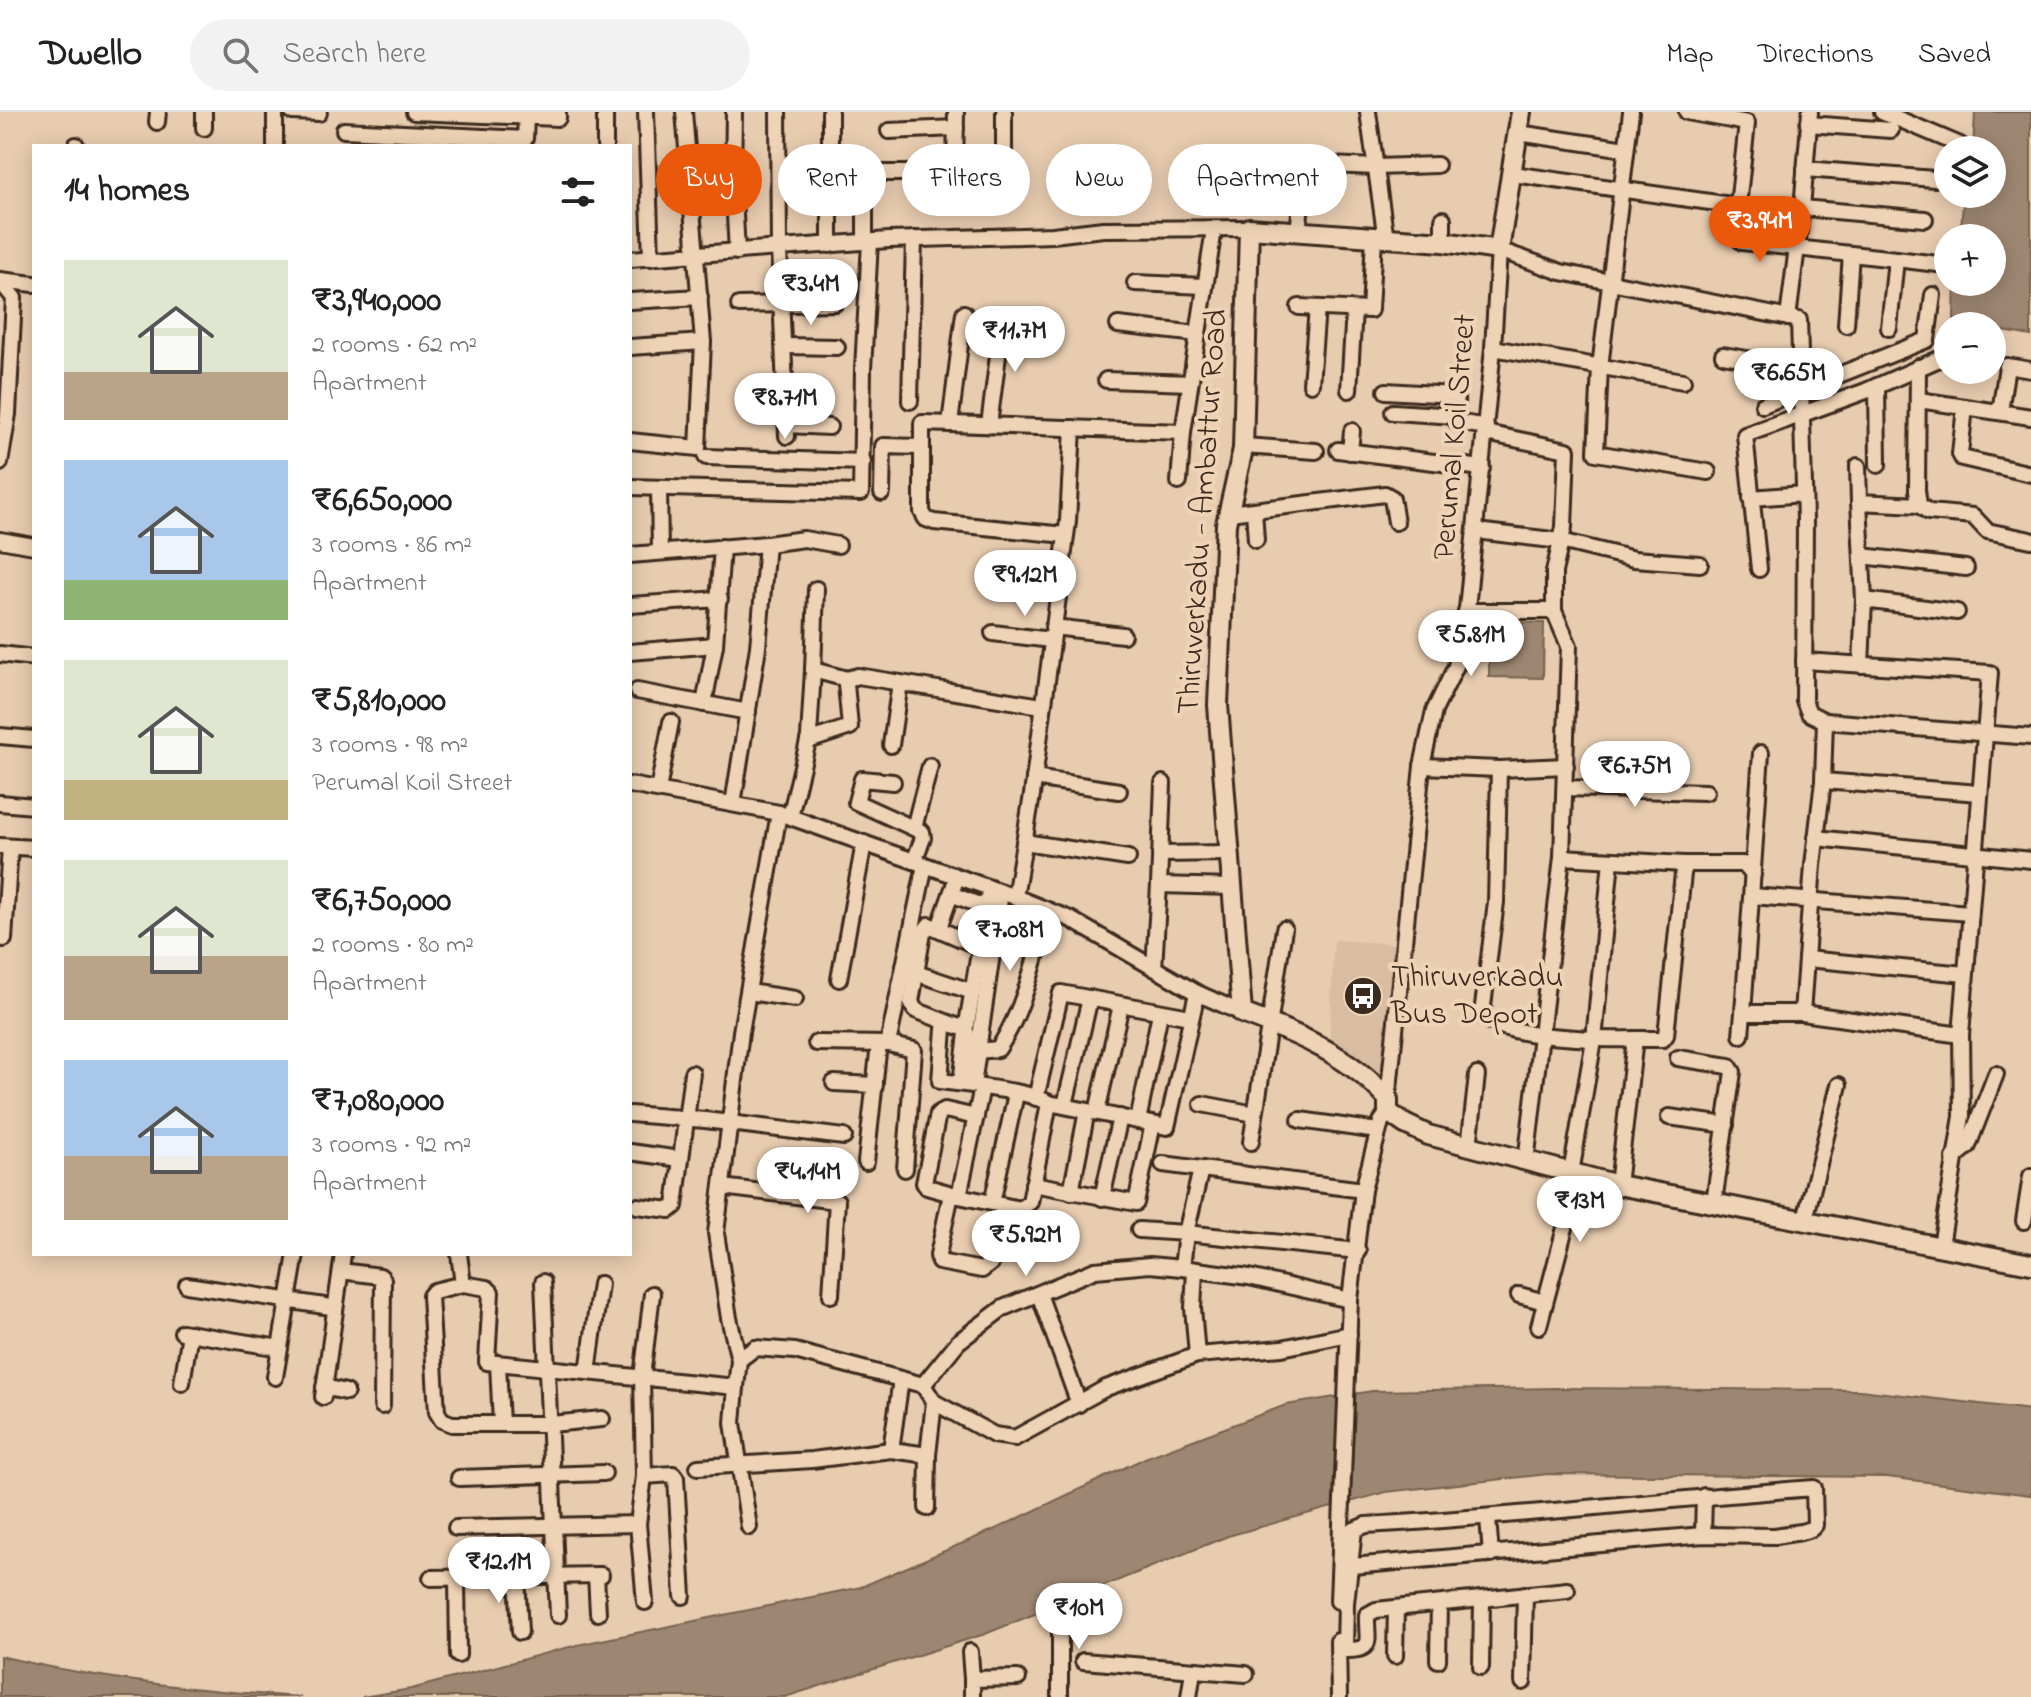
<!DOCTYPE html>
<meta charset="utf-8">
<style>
body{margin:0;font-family:"Indie Flower",sans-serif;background:#f2f2f2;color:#222;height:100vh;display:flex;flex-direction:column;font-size:30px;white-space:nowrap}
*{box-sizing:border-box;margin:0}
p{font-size:26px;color:#767676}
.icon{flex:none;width:44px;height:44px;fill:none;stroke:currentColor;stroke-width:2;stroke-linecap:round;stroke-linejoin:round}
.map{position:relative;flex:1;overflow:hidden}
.sheet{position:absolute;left:32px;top:32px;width:600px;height:1112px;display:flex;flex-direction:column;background:#fff;border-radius:0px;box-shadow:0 4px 20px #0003}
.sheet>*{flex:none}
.hud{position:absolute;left:656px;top:32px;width:760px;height:72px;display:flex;gap:16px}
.fabs{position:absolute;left:1934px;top:24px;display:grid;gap:16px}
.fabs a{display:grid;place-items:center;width:72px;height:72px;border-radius:50%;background:#fff;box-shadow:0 4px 20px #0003;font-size:40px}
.price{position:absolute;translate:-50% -68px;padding:0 18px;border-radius:28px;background:#fff;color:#222;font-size:26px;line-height:52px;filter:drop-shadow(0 2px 4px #0008)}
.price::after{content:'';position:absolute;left:50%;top:48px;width:24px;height:18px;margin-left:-12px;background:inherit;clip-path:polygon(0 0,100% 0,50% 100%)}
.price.active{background:#ea580c;color:#fff}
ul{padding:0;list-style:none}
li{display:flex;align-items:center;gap:24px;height:200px;padding:0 32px}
li span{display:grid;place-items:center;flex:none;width:224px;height:160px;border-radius:0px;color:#555}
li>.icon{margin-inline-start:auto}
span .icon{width:96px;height:96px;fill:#fffc;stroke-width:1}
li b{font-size:34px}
h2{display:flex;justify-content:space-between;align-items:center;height:96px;padding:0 32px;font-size:34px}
.chip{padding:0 28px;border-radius:36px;background:#fff;box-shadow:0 4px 20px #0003;font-size:28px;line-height:72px}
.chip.active{background:#ea580c;color:#fff}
header{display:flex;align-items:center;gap:48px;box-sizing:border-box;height:112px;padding:0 40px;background:#fff;border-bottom:2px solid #e0e0e0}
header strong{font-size:38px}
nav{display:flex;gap:44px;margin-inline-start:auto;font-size:28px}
.search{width:560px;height:72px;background:#f2f2f2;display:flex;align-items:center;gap:20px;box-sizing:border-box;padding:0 28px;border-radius:44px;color:#767676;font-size:30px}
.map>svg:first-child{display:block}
.built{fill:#d8bda2}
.water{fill:#9e8772;stroke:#766250;stroke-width:2}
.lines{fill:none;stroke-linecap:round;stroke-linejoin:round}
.minor-casing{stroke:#3b2a1e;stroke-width:20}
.major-casing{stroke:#3b2a1e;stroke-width:24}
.minor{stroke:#efd3b6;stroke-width:14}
.major{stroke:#efd3b6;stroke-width:18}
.labels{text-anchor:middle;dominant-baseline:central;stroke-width:8;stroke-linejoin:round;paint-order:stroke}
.street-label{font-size:32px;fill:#3b2a1e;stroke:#efd3b6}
.poi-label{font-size:32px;fill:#3b2a1e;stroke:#efd3b6;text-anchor:start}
</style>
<header>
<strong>Dwello</strong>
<div class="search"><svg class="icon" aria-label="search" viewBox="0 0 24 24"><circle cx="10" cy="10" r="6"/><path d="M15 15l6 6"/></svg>Search here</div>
<nav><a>Map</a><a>Directions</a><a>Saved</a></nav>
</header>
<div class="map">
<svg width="2031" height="1585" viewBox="0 0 2031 1585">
<rect width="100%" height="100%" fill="#e8ccb0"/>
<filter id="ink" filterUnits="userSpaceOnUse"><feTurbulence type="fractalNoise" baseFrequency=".0125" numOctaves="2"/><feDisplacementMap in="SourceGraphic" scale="16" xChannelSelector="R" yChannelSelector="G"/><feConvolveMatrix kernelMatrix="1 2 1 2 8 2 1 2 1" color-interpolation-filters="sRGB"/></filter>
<g filter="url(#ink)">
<!-- built -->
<path class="built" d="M 1334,828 L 1399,832 L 1388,976 L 1329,936 Z"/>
<!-- water -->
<g class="water">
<path d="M 1975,0 L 2031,0 L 2031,224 L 1992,217 L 1992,214 L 1972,214 L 1957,211 L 1954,207 L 1955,170 L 1992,170 L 1992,126 L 1960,126 L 1964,82 L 1992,82 L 1992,38 L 1973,38 Z"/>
<path d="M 1489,510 L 1544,511 L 1543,566 L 1489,565 Z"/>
<path d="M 1556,1276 L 1860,1278 L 2031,1298 L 2031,1383 L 1887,1365 L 1548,1362 L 1386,1380 L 1228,1424 L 985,1522 L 785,1585 L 362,1585 L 411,1577 L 577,1533 L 861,1475 L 998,1416 L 1145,1346 L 1286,1293 L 1372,1279 Z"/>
<path d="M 0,1544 C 99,1568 199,1579 301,1585 L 0,1585 Z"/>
</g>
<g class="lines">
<!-- minor casing -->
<g class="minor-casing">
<g id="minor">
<path d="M 204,0 L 204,16"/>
<path d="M 292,0 L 319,1"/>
<path d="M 414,0 L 558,6 L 558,0"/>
<path d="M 646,0 L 651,146"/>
<path d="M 734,0 L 733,67 L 737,140"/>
<path d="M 778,0 L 779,136 L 787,324"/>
<path d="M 830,0 L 830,133"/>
<path d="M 1004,0 L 1004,46"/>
<path d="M 1368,0 L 1386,128"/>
<path d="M 1631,0 L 1600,255 L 1596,341 L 1708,360"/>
<path d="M 1687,0 L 1747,11 L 1738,94 L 1739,127 L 1742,130 L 1896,147 L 1889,216"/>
<path d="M 1882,0 L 1960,33"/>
<path d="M 157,10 L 158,0"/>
<path d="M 1808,12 L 1891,18"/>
<path d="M 344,18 L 525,27 L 526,5"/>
<path d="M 889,19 L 956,16"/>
<path d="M 1518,21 L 1626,37"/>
<path d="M 76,34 L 76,33"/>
<path d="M 275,34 L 275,0"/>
<path d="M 605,34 L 605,0"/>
<path d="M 1306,52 L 1376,55 L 1437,53"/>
<path d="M 1805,57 L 1935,67"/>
<path d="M 830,61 L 955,61 L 956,0"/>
<path d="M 1513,62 L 1738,94"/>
<path d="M 1802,96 L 1925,107"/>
<path d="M 1298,121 L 1301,91"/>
<path d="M 865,130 L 865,86"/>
<path d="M 1443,130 L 1443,107"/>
<path d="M 630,147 L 889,128 L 1053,123 L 1103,117 L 1249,116"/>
<path d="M 1896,147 L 1946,153"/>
<path d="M 0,168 L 34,172"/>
<path d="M 0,169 L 14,186 L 8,302 L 0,351"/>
<path d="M 1135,171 L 1205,174"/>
<path d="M 630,189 L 700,185"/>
<path d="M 739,193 L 835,191"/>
<path d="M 1299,195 L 1370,198 L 1374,126"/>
<path d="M 1788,206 L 1802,96 L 1810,0"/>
<path d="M 1118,213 L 1198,222"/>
<path d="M 1846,213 L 1851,142"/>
<path d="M 785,234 L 837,235"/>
<path d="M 630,235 L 703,230"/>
<path d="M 1493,236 L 1683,269"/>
<path d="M 1723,243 L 1800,256"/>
<path d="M 1918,255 L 1917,378 L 1919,393 L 1929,400 L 1973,404 L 1987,419 L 2031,428"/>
<path d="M 1106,268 L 1190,271"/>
<path d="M 1311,272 L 1317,196"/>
<path d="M 1877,274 L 1878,353"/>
<path d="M 1349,278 L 1354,198"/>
<path d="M 1386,279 L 1453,283 L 1456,287 L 1457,310 L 1486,315"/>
<path d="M 1919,288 L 2031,305"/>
<path d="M 910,289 L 914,127"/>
<path d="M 1763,293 L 1927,228 L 1933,183"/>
<path d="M 1965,295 L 1960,342 L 1962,346 L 2031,362"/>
<path d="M 1393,300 L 1456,304"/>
<path d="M 2000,300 L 2007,254 L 2031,258"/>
<path d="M 950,312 L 964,201"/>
<path d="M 787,313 L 829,315"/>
<path d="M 989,313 L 1003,205"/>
<path d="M 1486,321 L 1567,338 L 1564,415 L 1561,429 L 1634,447 L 1700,452"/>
<path d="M 630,329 L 698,336 L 703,230 L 684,0"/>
<path d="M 1243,334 L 1316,339"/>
<path d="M 1338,338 L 1482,356"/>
<path d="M 1350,340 L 1352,319"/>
<path d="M 706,345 L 863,350"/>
<path d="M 1858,354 L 1859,390"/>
<path d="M 1179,370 L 1183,320"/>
<path d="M 630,375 L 861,381 L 863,257 L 870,130"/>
<path d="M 659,376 L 660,440"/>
<path d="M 882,381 L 883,334 L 922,335"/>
<path d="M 1751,386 L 1804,382"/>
<path d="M 1254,398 L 1256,428"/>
<path d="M 1229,401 L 1385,382 L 1392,386 L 1396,410"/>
<path d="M 1476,419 L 1561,429 L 1554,460 L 1554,499"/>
<path d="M 1066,423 L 934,410 L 926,407 L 922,400 L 922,311 L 1183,320 L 1214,117"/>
<path d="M 0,428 L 34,434"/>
<path d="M 767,432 L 804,427 L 838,433"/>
<path d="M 630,443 L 767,432 L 758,535 L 733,692"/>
<path d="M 1862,444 L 1966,456"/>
<path d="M 1759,457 L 1745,323 L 1866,279 L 1948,243"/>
<path d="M 1864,488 L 1957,500"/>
<path d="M 630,493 L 720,487"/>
<path d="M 1466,499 L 1554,499 L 1569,534 L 1562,745"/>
<path d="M 1053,515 L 1123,523"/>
<path d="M 993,521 L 1051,528"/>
<path d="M 630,540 L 715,533"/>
<path d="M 0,542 L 34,546"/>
<path d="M 1804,549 L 1990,561 L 1961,923 L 1962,1004 L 1941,1134"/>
<path d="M 1861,553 L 1864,488 L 1859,390 L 1919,393"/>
<path d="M 813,558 L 816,477"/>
<path d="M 637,579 L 748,600"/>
<path d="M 704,592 L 715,533 L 722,435"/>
<path d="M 1825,609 L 2031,625"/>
<path d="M 0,624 L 34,627"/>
<path d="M 808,629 L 850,615 L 846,572 L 847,567 L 858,564 L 1042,594"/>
<path d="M 891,633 L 900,571"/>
<path d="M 1422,654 L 1499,657 L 1566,654"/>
<path d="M 1499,657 L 1496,790 L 1482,902 C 1497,927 1606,928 1635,927"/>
<path d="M 1034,666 L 1119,679"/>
<path d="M 1823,669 L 1980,681"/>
<path d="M 893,670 L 862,667 L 856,690 L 922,720 L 923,726 L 914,749"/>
<path d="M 1163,671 L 1159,773 L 1232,775"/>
<path d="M 630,673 L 779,701 L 1015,785 L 1070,807 L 1197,881 L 1242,901"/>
<path d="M 1565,676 L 1706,680"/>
<path d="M 658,678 L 671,610"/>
<path d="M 0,691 L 34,694"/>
<path d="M 790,705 L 809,625 L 813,558 L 847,567"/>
<path d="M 914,716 L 930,654"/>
<path d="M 1816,726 L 2031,748"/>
<path d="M 1024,730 L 1128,746"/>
<path d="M 0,734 L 34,736"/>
<path d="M 1160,742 L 1229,741"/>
<path d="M 951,782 L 987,796"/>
<path d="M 1752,784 L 1970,801"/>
<path d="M 1015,785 L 1032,683 L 1068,409 L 1073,316"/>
<path d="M 939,816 L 957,765"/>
<path d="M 4,827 L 10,735"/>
<path d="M 980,835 L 929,813 L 923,821 L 911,890 L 915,898 L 959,915 L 967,912 L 990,776"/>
<path d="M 1806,847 L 1965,862"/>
<path d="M 1154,856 L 1159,773"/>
<path d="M 916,861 L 973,880"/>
<path d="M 839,867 L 864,731"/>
<path d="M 749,880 L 795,887"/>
<path d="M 1743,901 L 1761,641"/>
<path d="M 1802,901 L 1961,923"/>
<path d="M 944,917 L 940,969 L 973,973"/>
<path d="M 816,931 L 888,932 L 914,938 L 905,1057"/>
<path d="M 888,932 L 925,753"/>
<path d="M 978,939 L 998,937 C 1025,897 1035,845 1049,799"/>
<path d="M 1678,946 L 1729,954 L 1733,960 L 1714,1090"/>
<path d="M 834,971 L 875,973"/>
<path d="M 961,971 L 967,921"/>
<path d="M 982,975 L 959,1084 L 1020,1097 L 1030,1090 L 1049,991 C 1028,979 996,978 973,973 L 1001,780"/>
<path d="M 1036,986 L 1061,881 L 1190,905"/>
<path d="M 1388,987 L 1422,654 L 1434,599 L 1456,554 L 1466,507 L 1493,236 L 1499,138 L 1561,160 L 1799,208 L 1805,407 L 1804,589 L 1809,601 L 1825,609 L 1823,669 L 1813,753 L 1802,901 L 1743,901 L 1741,923"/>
<path d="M 1049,991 L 1167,1015 L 1197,881"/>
<path d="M 1202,992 L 1255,1002"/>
<path d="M 1065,993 L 1090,886"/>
<path d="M 1097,1000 L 1121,893"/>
<path d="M 630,1002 L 705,1008 L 844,1025"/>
<path d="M 1669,1005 L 1726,1013"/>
<path d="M 1300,1008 L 1378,1019"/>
<path d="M 1138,1009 L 1160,901"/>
<path d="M 1251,1030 L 1284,817"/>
<path d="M 1469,1035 L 1477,963"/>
<path d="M 630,1040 L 680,1047"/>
<path d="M 1954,1046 L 1968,1034 L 1996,962"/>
<path d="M 866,1050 L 879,932"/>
<path d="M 1526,1050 L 1562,745 L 1684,752 L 1743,752 L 1753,762"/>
<path d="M 1163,1052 L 1363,1078"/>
<path d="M 1201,1057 L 1186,1121 L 1358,1139"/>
<path d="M 1571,1061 L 1594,928 L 1611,748"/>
<path d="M 1033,1072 L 1136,1091 L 1153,1012"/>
<path d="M 1618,1073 L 1635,927 L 1663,927 L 1666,923 L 1684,752"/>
<path d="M 722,1075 L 837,1089 L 831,1183"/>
<path d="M 1071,1080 L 1087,999"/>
<path d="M 951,1082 L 938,1143 L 939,1150 L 982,1158 L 992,1150 L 1004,1094"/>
<path d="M 959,1084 L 927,1075 L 924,1071 L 938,1002 L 945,998 L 976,1005"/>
<path d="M 1102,1086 L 1120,1005"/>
<path d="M 992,1091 L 1016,982"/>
<path d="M 637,1094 L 670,1098 L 675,1094 L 692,961"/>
<path d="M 1805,1107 L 1839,973"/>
<path d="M 2024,1109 L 2031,1064"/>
<path d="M 1139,1118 L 1186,1121 L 1182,1156"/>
<path d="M 459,1142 L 463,1172 L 487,1176 L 491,1180 L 487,1250 L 736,1275 L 739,1248 L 729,1206 L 716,1121 L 741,920 L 779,701"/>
<path d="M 1195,1158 L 1193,1196 L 1197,1243"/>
<path d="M 341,1159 L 380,1164 L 383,1167 L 382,1294"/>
<path d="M 543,1170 L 558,1503"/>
<path d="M 463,1172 L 434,1179 L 430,1184 L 437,1300 L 442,1308 L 452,1312 L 551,1312 L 602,1307"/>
<path d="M 187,1173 L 331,1195"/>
<path d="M 1039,1182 L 1079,1292"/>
<path d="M 1519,1183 L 1545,1190"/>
<path d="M 1539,1214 L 1579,1063"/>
<path d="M 182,1220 L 280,1236"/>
<path d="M 739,1248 L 755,1236 L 795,1239 L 923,1273 L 958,1230 L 1003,1196 L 1095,1158 L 1150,1153 L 1182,1156 L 1249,1165 L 1350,1188"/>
<path d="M 498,1252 L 501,1312"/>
<path d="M 588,1260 L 600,1172"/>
<path d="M 275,1265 L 296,1142"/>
<path d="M 182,1271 L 190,1221"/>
<path d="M 923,1273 L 934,1290 L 994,1323 L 1015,1326 L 1106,1276 L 1197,1243 L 1282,1236 L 1349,1222"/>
<path d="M 324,1275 L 346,1280"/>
<path d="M 736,1275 L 733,1311 L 749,1415"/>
<path d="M 323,1285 L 343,1142"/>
<path d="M 891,1338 L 901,1267"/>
<path d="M 698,1355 L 812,1348 L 891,1338 L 928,1343"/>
<path d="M 644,1364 L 673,1362 L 676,1366 L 683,1484"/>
<path d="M 459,1366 L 604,1361"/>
<path d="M 927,1396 L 928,1343 L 934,1290"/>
<path d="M 1488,1406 L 1491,1443"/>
<path d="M 456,1416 L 638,1412"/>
<path d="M 1703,1423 L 1704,1384"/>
<path d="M 596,1463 L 598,1501"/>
<path d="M 457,1465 L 458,1543"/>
<path d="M 517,1465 L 520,1520"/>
<path d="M 431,1466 L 601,1463"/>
<path d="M 1338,1489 L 1350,1188 L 1363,1078 L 1381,1010 L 1388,1000"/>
<path d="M 645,1490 L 638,1412 L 644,1364 L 642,1265 L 652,1182"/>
<path d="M 1338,1529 L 1339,1585"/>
<path d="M 1339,1537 L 1345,1535 L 1346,1491 L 1354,1418 L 1366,1413 C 1516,1405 1665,1387 1814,1376 L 1815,1413 L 1811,1417 L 1801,1420 L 1775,1424 L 1703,1423 L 1352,1454"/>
<path d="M 1342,1538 C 1376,1539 1366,1529 1367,1503 L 1376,1498 L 1567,1478"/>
<path d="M 970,1540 L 972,1567"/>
<path d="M 1395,1544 L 1396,1496"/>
<path d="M 1438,1548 L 1439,1492"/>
<path d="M 1083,1549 L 1246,1562"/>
<path d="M 1481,1555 L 1482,1487"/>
<path d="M 1523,1570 L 1525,1482"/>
<path d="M 972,1585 L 972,1567 L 1018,1566"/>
<path d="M 1060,1585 L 1060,1492"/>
<path d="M 1189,1585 L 1193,1559"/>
</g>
</g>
<!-- major casing -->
<g class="major-casing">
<path id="major" d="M 1521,0 L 1499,138 L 1443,130 L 1249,116 L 1243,337 L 1226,412 L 1218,593 L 1242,901 C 1296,921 1349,943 1388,987 L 1388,1000 L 1405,1012 L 1428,1023 L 1618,1073 L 2031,1152"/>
</g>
<!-- minor -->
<use href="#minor" class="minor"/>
<!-- major -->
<use href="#major" class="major"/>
</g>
</g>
<!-- icons -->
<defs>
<g id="bus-disc" transform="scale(2)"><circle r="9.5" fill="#3b2a1e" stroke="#efd3b6"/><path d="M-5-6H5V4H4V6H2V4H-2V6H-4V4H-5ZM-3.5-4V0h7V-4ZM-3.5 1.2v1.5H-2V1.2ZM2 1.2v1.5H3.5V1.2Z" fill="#fff"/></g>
</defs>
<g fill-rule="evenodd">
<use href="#bus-disc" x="1363" y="884"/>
</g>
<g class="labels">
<!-- street labels -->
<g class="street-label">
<text transform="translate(1456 325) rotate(-85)">Perumal Koil Street</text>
<text transform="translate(1204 400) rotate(-86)">Thiruverkadu - Ambattur Road</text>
</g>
<!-- poi labels -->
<g class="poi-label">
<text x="1391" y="866">Thiruverkadu<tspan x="1391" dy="37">Bus Depot</tspan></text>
</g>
</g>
</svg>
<div class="fabs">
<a><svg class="icon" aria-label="layers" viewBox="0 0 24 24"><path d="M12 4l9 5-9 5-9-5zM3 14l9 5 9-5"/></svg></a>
<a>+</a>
<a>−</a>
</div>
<b class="price active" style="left:1760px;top:152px">₹3.94M</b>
<b class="price" style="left:811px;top:215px">₹3.4M</b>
<b class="price" style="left:1015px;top:262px">₹11.7M</b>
<b class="price" style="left:1789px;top:304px">₹6.65M</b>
<b class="price" style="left:785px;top:329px">₹8.71M</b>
<b class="price" style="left:1025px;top:506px">₹9.12M</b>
<b class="price" style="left:1471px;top:566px">₹5.81M</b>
<b class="price" style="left:1635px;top:697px">₹6.75M</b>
<b class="price" style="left:1010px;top:861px">₹7.08M</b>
<b class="price" style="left:808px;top:1103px">₹4.14M</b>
<b class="price" style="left:1580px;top:1132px">₹13M</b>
<b class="price" style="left:1026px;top:1166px">₹5.92M</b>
<b class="price" style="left:499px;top:1493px">₹12.1M</b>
<b class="price" style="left:1079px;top:1539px">₹10M</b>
<div class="hud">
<a class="chip active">Buy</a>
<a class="chip">Rent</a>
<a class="chip">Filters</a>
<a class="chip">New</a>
<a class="chip">Apartment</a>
</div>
<section class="sheet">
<h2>14 homes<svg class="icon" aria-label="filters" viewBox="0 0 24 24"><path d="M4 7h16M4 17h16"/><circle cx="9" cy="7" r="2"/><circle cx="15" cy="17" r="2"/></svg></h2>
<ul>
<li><span style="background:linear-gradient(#dfe7d0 70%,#b9a48a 0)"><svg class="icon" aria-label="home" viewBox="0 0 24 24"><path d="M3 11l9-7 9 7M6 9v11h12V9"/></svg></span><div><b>₹3,940,000</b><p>2 rooms · 62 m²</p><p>Apartment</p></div></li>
<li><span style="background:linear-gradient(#a9c7e8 75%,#8fb573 0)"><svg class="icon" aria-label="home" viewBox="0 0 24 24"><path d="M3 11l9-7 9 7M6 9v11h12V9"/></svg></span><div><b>₹6,650,000</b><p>3 rooms · 86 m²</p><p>Apartment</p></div></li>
<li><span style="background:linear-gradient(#dfe7d0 75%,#c2b280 0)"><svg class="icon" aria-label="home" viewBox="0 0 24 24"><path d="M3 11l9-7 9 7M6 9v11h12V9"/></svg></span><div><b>₹5,810,000</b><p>3 rooms · 98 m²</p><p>Perumal Koil Street</p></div></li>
<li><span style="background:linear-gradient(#dfe7d0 60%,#b9a48a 0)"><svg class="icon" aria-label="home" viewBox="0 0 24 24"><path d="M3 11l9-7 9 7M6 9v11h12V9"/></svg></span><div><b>₹6,750,000</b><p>2 rooms · 80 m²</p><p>Apartment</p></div></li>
<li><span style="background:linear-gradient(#a9c7e8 60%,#b9a48a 0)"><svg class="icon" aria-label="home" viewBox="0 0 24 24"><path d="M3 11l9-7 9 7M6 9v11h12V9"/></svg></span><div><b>₹7,080,000</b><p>3 rooms · 92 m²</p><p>Apartment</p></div></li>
</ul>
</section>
</div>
